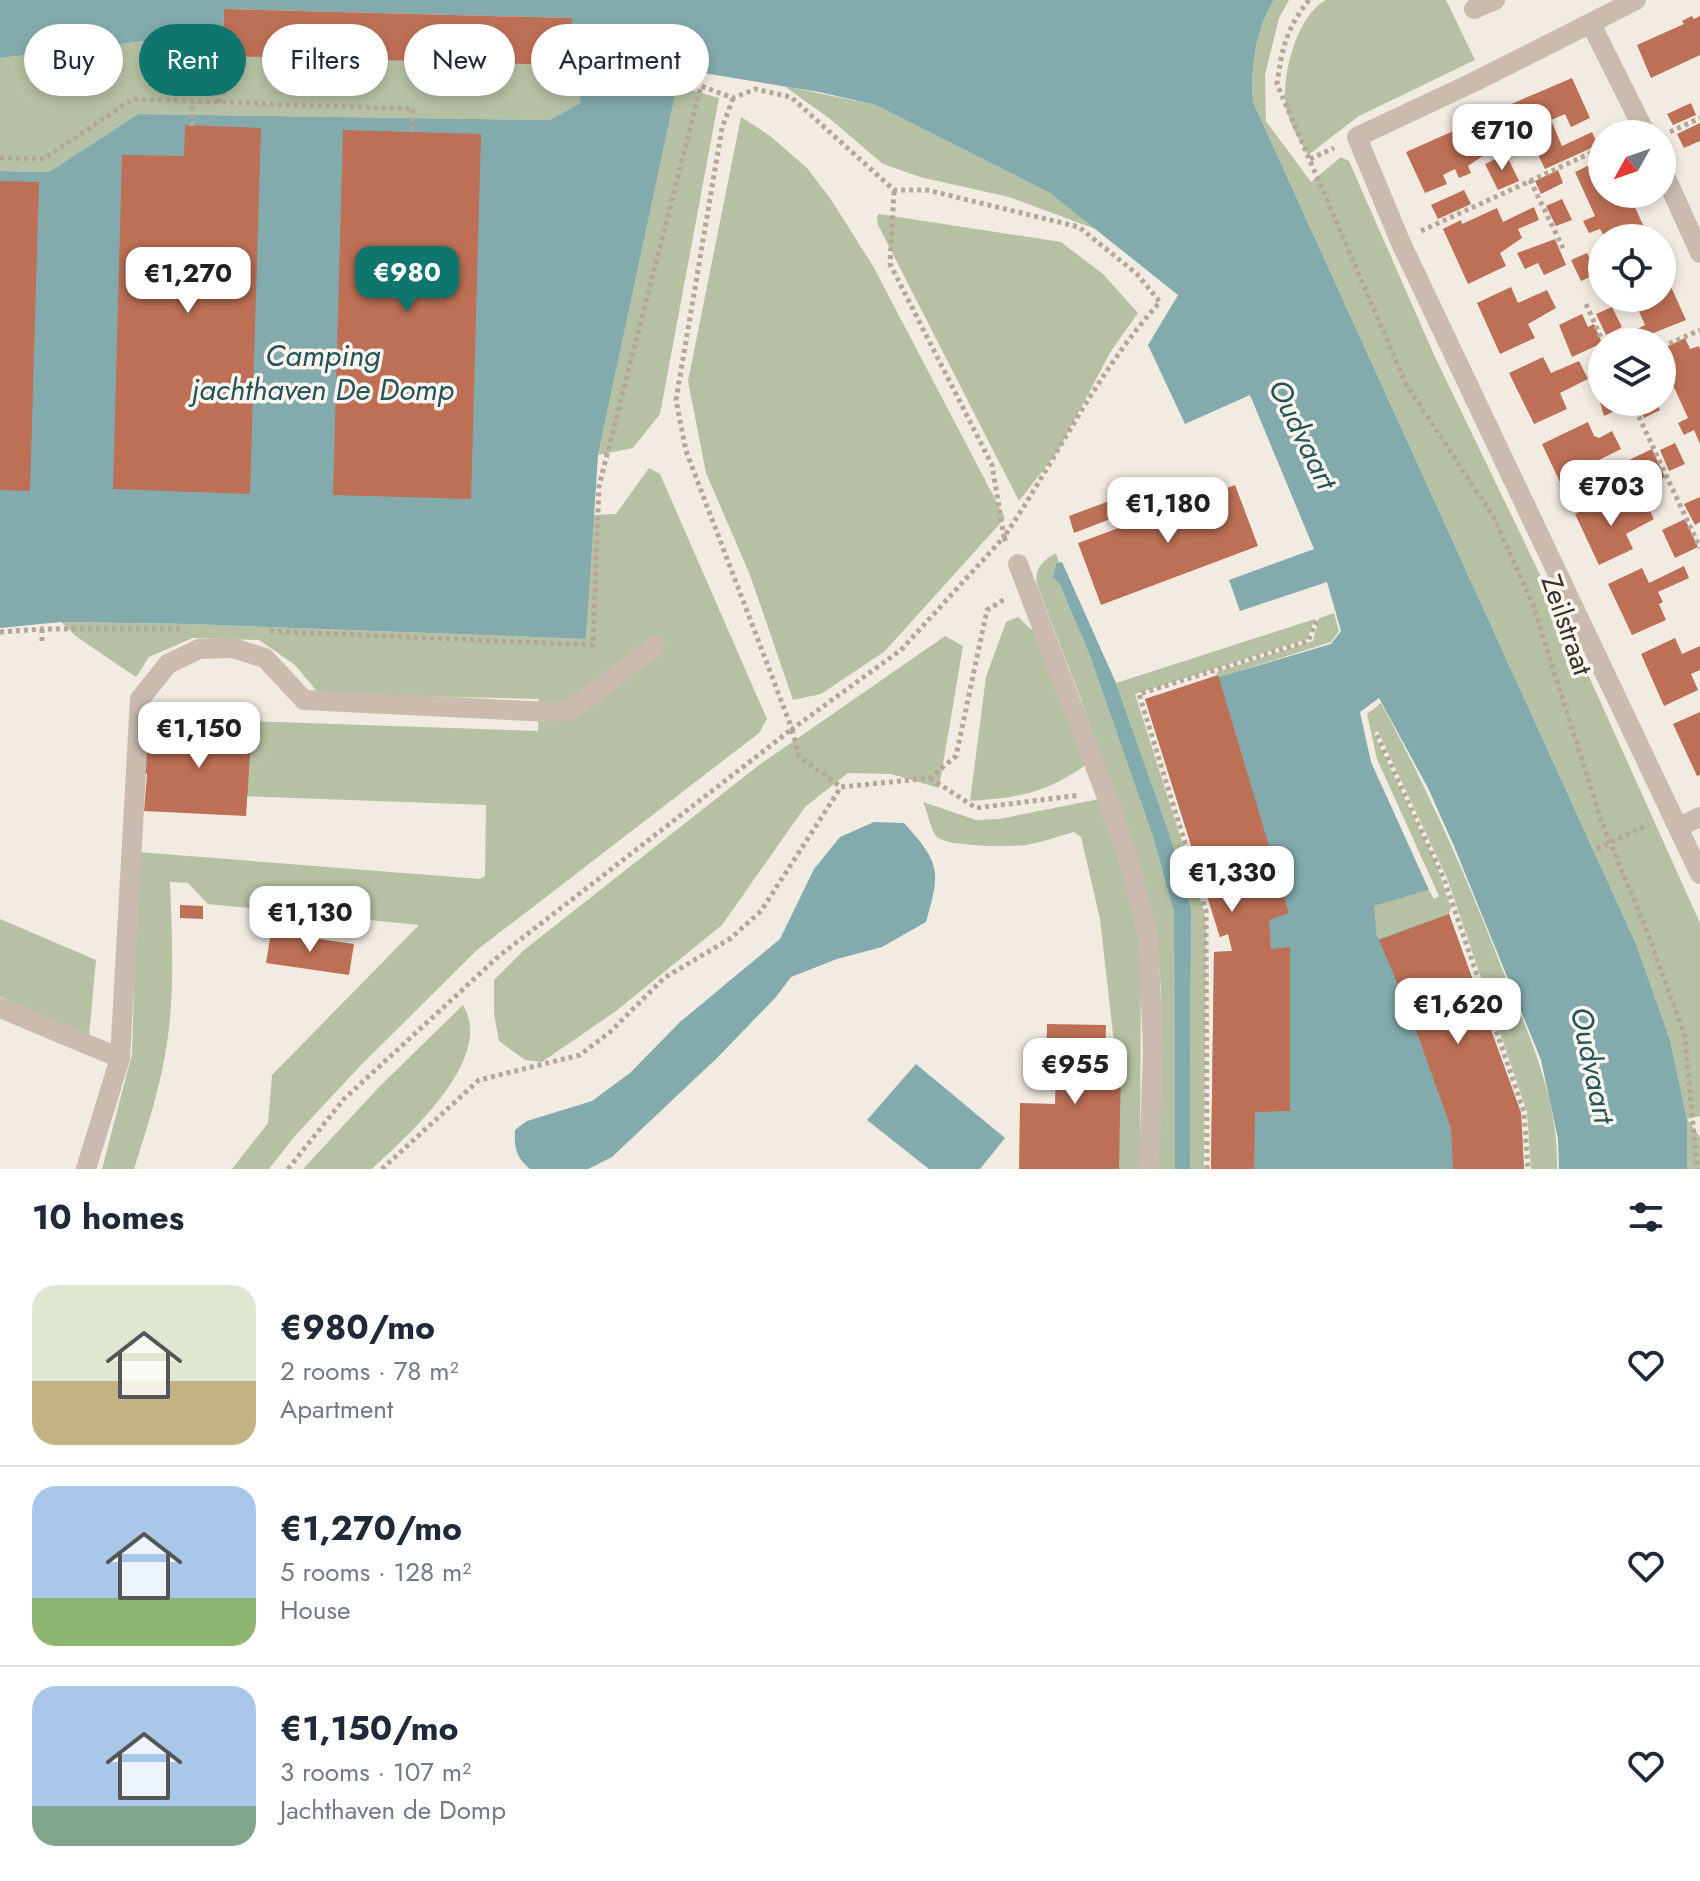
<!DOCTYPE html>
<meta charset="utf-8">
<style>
body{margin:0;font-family:Jost,sans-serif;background:#f2f2f3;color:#1f2937;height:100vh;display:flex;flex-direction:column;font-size:30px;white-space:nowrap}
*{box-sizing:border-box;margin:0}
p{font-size:26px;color:#747a83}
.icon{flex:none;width:44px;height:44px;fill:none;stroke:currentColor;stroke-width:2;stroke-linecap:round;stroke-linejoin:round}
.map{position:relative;height:1169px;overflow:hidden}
.panel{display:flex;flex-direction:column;background:#fff;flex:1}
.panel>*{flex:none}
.top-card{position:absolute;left:24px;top:24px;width:800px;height:72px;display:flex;gap:16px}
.needle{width:52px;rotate:230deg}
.fabs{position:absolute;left:1588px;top:120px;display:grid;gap:16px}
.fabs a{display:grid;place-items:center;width:88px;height:88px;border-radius:50%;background:#fff;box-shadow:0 4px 12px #0003;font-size:40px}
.price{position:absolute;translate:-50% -68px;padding:0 18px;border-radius:16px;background:#fff;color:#222;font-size:26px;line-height:52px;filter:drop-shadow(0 2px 4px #0008)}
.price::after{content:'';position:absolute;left:50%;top:48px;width:24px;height:18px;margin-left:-12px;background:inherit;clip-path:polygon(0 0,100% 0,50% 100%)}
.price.on{background:#0f766e;color:#fff}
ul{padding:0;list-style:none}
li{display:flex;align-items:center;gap:24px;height:200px;padding:0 32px}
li+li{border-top:2px solid #e0e1e3}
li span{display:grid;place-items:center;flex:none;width:224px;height:160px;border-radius:24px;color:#555}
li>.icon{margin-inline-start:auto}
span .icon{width:96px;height:96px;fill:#fffc;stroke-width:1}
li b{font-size:34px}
h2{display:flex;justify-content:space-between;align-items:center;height:96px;padding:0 32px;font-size:34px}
.chip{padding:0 28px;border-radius:36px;background:#fff;box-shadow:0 4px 12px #0003;font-size:28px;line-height:72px}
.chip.on{background:#0f766e;color:#fff}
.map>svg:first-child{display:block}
.green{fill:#b6c1a3}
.water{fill:#83abad}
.building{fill:#bd7055}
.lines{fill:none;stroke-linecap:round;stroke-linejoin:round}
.path{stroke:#b6a699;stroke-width:5;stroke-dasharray:4 4;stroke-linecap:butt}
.minor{stroke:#cabbae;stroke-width:20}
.labels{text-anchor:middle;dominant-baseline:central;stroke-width:7;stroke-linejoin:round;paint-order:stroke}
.street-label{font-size:28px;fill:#39302c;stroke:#faf5ee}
.water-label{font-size:30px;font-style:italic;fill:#245458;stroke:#faf5ee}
</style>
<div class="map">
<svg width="1700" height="1169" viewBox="0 0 1700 1169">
<rect width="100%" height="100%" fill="#f2ebe2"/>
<!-- green -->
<g class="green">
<path d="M 1274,0 L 1289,0 L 1279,18 L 1265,75 L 1266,121 L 1311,182 L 1341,157 L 1349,161 L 1435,357 L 1587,672 L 1700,923 L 1700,1116 L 1687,1119 L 1700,1137 L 1700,1169 L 1687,1169 L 1687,1119 L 1670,1040 L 1636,944 L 1253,102 C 1250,68 1256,29 1274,0 Z"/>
<path d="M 1326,0 L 1446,0 L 1475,60 L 1359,116 L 1308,155 C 1301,142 1292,129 1288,115 C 1278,84 1296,15 1326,0 Z"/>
<path d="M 223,32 L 223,56 L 582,65 L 580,103 L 550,120 L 138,114 L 49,172 L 0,171 L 0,58 Z"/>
<path d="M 677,86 L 719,98 L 660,414 L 633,448 L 598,455 Z"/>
<path d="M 784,86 L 876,105 L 1050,193 L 1098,230 L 1009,197 L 920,177 L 883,164 L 829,118 Z"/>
<path d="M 741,117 L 769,135 L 807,168 L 830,198 L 873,266 L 1005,518 L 885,651 L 821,694 L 793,700 L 750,575 L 706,473 L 688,381 Z"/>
<path d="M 879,214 L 1061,242 L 1103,274 L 1138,313 L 1111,351 L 1058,451 L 1019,501 L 878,225 L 877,217 Z"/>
<path d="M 649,468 L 660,474 L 767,719 L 759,733 L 477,950 L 360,1066 L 294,1137 L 269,1169 L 232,1169 L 268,1123 L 272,1075 L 419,925 L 208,904 L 188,883 L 170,882 C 172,934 175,991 167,1043 C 161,1085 147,1128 134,1169 L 102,1169 L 132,1054 L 138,852 L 480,879 L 485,876 L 486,805 L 243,796 L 247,721 L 538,731 L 539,699 L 319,694 L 295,665 L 259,640 L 193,638 L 149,657 L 136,677 L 77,637 L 61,622 L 190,624 L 586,639 L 593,515 L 616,514 Z"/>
<path d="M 1056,553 L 1059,562 L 1056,563 L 1053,577 L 1060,585 L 1090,656 L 1153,837 L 1174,913 L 1175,1169 L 1157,1169 L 1161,989 L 1156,934 L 1135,855 L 1080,697 L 1037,585 C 1034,569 1042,561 1056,553 Z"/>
<path d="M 1334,613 L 1339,631 L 1331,642 L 1218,678 L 1217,672 L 1313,641 L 1319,618 Z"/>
<path d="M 1018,617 L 1033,631 L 1086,765 C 1043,794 1021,797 970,801 L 986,677 L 1006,622 Z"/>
<path d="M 1315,619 L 1307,639 L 1135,694 L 1204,911 L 1206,927 L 1204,1169 L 1190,1169 L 1191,908 L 1169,833 L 1116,683 Z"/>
<path d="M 945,636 L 963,646 L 939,788 L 891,774 L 848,773 L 805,807 L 722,925 L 616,1011 L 542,1062 L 525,1060 L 499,1041 L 494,1014 L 494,980 L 524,950 L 759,765 Z"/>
<path d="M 1381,703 C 1429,791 1469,882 1505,976 C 1530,1037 1559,1101 1557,1169 L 1531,1169 L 1527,1112 L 1447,878 L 1378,731 L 1374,734 L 1436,864 L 1451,908 L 1449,914 L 1379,940 L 1377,936 L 1373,906 L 1429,890 L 1434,899 L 1439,896 L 1377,759 L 1367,714 Z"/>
<path d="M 1099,799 L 1120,859 L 1141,948 L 1140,1169 L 1113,1169 L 1119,1087 L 1100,919 L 1081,837 L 1074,832 C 1059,836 1041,843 1025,845 C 1008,847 949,847 937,837 C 930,830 928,812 923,802 L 976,820 L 999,819 Z"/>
<path d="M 0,919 L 96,960 L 89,1036 L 0,997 Z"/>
<path d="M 463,1005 C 496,1059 406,1137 372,1169 L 303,1169 L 380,1086 Z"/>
</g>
<!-- water -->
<g class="water">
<path d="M 0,0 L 1274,0 C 1256,29 1250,68 1253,102 L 1636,944 L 1670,1040 L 1687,1119 L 1687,1169 L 1559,1169 L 1558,1139 L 1541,1060 L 1454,846 L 1428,788 L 1379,698 L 1360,712 L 1371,762 L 1429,890 L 1374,906 L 1377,936 L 1379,939 L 1449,914 L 1521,1113 L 1524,1169 L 1211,1169 L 1214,952 L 1271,949 L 1268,920 L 1220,937 L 1145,699 L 1331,644 L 1341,631 L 1327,582 L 1240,611 L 1229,580 L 1314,549 L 1250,395 L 1185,424 L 1148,345 L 1178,295 L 1050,193 L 876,105 L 819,92 L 691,71 L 677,86 L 598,455 L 586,639 L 190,624 L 61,622 L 0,628 L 0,171 L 49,172 L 138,114 L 550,120 L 580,103 L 582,66 L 570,65 L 571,18 L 224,9 L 223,32 L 0,58 Z"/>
<path d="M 1062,562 L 1116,683 L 1169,833 L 1191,908 L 1190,1169 L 1175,1169 L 1174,913 L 1153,837 L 1090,656 L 1060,585 L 1053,577 L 1056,563 Z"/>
<path d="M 874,822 L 904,823 C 940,863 941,870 926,922 L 882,947 L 837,959 L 791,977 L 776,997 L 718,1057 L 612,1157 L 588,1169 L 530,1169 C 516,1157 514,1148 515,1130 L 527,1121 L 592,1101 L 630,1073 L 680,1022 L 780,939 L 814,869 L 840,837 Z"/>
<path d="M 916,1064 L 1005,1138 L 980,1169 L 929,1169 L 867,1120 Z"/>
</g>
<!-- building -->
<g class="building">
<path d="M 224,9 L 572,18 L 570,65 L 222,56 Z"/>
<path d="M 1692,16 L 1694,19 L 1700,16 L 1700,55 L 1651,78 L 1637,45 L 1684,24 L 1682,21 Z"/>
<path d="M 1572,78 L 1590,118 L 1571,127 L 1565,114 L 1551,120 L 1562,146 L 1592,132 L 1598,145 L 1545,169 L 1533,144 L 1540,140 L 1536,130 L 1517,139 L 1502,108 Z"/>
<path d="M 1691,103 L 1696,115 L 1673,125 L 1667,114 Z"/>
<path d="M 1476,121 L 1490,151 L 1468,166 L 1471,173 L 1459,178 L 1455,169 L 1443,175 L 1447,184 L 1425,193 L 1406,152 Z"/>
<path d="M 1700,123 L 1700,141 L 1684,148 L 1677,134 Z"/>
<path d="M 185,125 L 261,128 L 250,494 L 113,489 L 122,155 L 184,156 Z"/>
<path d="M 343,130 L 481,134 L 471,499 L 333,495 Z"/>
<path d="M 1506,154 L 1519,181 L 1498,190 L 1485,164 Z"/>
<path d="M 1602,159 L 1602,194 L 1629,194 L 1649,238 L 1605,238 L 1600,229 L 1589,233 L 1583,221 L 1595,216 L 1575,172 Z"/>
<path d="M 1558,170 L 1563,183 L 1541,194 L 1535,181 Z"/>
<path d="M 0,181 L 39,182 L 30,491 L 0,490 Z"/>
<path d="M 1464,190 L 1471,204 L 1438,219 L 1431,205 Z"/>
<path d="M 1562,199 L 1572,220 L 1556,226 L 1546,206 Z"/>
<path d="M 1534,207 L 1539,220 L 1518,229 L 1522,238 L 1500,253 L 1506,266 L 1468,284 L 1443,229 L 1461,220 L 1462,224 L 1497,208 L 1503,222 Z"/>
<path d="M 1555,239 L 1566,265 L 1544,275 L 1538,263 L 1525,269 L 1517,253 Z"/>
<path d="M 1587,253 L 1597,274 L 1581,281 L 1571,260 Z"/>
<path d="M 1662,267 L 1686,320 L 1641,338 L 1637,329 L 1645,325 L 1633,298 L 1662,298 Z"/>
<path d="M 1511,287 L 1518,303 L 1547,290 L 1556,308 L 1528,324 L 1535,338 L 1500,354 L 1477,303 Z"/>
<path d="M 1612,307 L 1622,327 L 1606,335 L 1596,314 Z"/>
<path d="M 1582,314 L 1588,327 L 1594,324 L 1602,343 L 1572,357 L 1559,325 Z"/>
<path d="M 1685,338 L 1690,349 L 1699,346 L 1700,349 L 1700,444 L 1694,430 L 1684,435 L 1678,423 L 1688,418 L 1666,370 L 1662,371 L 1662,349 Z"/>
<path d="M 1543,357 L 1551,373 L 1579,361 L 1588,379 L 1560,393 L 1567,409 L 1534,424 L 1509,373 Z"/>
<path d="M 1602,389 L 1602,402 L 1624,402 L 1626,406 L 1604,416 L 1597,392 Z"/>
<path d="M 1637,402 L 1656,402 L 1660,410 L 1644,418 Z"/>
<path d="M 1588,422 L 1594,436 L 1599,438 L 1612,431 L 1621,449 L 1593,463 L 1600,479 L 1566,495 L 1542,444 Z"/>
<path d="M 1675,443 L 1685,464 L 1669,471 L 1660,450 Z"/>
<path d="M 1652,449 L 1665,477 L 1642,487 L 1629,460 Z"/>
<path d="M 1235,485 L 1258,546 L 1101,605 L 1078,543 Z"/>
<path d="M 1120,497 L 1126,513 L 1074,533 L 1069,516 Z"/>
<path d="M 1700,497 L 1700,522 L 1695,525 L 1684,504 Z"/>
<path d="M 1609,498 L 1617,514 L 1645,501 L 1654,519 L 1626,534 L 1633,549 L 1599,565 L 1575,514 Z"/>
<path d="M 1685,519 L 1698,547 L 1675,558 L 1662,530 Z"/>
<path d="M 1684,566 L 1689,578 L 1658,592 L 1663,602 L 1659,604 L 1666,620 L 1632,635 L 1608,584 L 1642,568 L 1649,583 Z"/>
<path d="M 1675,638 L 1682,654 L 1700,646 L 1700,670 L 1691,674 L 1698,690 L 1664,706 L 1641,654 Z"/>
<path d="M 1218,675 L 1289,913 L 1269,920 L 1271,949 L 1290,947 L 1290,1111 L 1255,1112 L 1254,1169 L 1211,1169 L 1214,952 L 1232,951 L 1228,934 L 1220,937 L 1145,699 Z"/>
<path d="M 1700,712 L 1700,775 L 1697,776 L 1673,724 Z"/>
<path d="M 164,721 L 252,726 L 246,816 L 144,811 L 147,774 L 139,774 L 140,749 L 162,750 Z"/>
<path d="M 180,905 L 203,906 L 203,919 L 180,918 Z"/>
<path d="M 1449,914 L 1521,1113 L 1524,1169 L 1453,1169 L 1451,1128 L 1410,1013 L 1379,940 Z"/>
<path d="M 271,932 L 354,944 L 349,975 L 266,963 Z"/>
<path d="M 1047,1024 L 1106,1025 L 1105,1067 L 1121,1068 L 1119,1169 L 1019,1169 L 1020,1103 L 1055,1104 L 1056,1069 L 1046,1068 Z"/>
</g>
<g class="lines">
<!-- path -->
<g class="path">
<path d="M 1309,0 C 1286,29 1282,48 1277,84 L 1406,384 L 1493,516 L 1532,602 L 1602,823 L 1645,926 L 1685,1036 L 1697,1169"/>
<path d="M 733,98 L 722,128 L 676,400 L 686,451 L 792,729 L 901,650 L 1004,537 L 992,465 L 890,264 L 894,190"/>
<path d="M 218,102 L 244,58"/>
<path d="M 192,126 L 192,103"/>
<path d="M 1670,132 L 1700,118"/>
<path d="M 0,158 L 43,159 L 133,99 L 413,109 L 412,132"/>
<path d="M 1310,159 L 1334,148"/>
<path d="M 1530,180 L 1563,248"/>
<path d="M 1421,231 L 1602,148"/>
<path d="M 1586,304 L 1603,342"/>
<path d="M 1662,347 L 1700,330"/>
<path d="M 1632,402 L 1700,548"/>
<path d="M 42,629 L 42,642"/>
<path d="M 270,631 L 593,645 L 599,486 L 701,86 L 733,98 L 755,89 L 791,97 L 894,190 L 927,190 L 1079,227 L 1137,274 L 1160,302 C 1097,371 1056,460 1004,537 L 1006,542"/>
<path d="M 0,632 L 42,629 L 180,629"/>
<path d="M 1377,735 L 1444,879 L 1524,1112 L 1528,1169"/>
<path d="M 930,778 L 976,808 L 1080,795"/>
<path d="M 1597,849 L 1649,824"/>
<path d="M 288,1169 L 344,1099 L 499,956 L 792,729 L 799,756 L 841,787"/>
<path d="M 382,1169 L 479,1080 L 580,1055 L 610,1032 L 664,978 L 731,938 L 761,911 L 841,787 L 930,778 L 956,756 L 987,610 L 1005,599"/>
<path d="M 1207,1169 L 1206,911 L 1139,694 L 1308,641 L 1317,620"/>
</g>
<!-- minor -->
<g class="minor">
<path d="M 1636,0 L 1476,81 L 1357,137 L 1400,241 L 1700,874"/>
<path d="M 1474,9 L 1495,0"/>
<path d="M 1591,24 L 1646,134"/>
<path d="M 1662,169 L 1700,253"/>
<path d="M 1018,564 L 1105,792 L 1128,858 L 1148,935 L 1153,1049 L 1149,1169"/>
<path d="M 1679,827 L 1700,817"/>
<path d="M 0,1008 L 120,1058"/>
<path d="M 86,1169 L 120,1058 L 140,699 L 168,664 L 199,649 L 233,648 L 265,658 L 304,700 L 551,712 L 570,711 L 655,646"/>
</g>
</g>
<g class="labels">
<!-- street labels -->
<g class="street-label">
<text transform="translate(1567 625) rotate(71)">Zeilstraat</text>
</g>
<!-- water labels -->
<g class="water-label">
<text x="323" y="355">Camping<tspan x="323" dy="34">jachthaven De Domp</tspan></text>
<text transform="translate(1303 434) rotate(64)">Oudvaart</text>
<text transform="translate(1593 1065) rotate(78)">Oudvaart</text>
</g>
</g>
</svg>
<div class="fabs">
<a><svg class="needle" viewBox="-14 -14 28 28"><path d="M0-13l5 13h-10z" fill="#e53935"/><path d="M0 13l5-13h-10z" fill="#747a83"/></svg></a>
<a><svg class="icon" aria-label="locate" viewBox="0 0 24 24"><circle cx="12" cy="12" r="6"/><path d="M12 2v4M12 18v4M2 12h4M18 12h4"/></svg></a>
<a><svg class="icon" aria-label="layers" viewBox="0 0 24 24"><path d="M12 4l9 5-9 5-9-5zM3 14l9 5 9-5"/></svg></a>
</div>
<b class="price" style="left:1502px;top:172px">€710</b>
<b class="price on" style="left:407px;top:314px">€980</b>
<b class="price" style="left:188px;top:315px">€1,270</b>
<b class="price" style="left:1611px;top:528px">€703</b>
<b class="price" style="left:1168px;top:545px">€1,180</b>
<b class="price" style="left:199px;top:770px">€1,150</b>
<b class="price" style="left:1232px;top:914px">€1,330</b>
<b class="price" style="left:310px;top:954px">€1,130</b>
<b class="price" style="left:1458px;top:1046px">€1,620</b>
<b class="price" style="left:1075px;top:1106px">€955</b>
<div class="top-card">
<a class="chip">Buy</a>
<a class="chip on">Rent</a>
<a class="chip">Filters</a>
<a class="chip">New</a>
<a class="chip">Apartment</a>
</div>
</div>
<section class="panel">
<h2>10 homes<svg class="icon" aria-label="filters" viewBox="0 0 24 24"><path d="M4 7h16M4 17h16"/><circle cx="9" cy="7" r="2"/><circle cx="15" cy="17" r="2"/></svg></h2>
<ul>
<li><span style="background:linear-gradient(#dfe7d0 60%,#c2b280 0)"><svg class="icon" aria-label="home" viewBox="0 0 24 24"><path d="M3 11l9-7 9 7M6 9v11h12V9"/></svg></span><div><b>€980/mo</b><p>2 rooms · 78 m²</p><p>Apartment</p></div><svg class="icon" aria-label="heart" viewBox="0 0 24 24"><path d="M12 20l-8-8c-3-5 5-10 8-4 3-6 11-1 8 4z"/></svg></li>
<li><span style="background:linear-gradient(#a9c7e8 70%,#8fb573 0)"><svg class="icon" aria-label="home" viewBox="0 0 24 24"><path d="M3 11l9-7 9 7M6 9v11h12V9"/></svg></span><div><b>€1,270/mo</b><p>5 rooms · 128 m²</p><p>House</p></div><svg class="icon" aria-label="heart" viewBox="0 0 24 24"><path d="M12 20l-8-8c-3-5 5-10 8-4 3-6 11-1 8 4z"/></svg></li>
<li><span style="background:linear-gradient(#a9c7e8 75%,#7fa58c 0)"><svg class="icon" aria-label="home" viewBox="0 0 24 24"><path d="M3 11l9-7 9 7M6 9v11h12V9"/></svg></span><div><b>€1,150/mo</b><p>3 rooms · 107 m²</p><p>Jachthaven de Domp</p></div><svg class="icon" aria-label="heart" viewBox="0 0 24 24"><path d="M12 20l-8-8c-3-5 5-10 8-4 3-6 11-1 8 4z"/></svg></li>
</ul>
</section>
